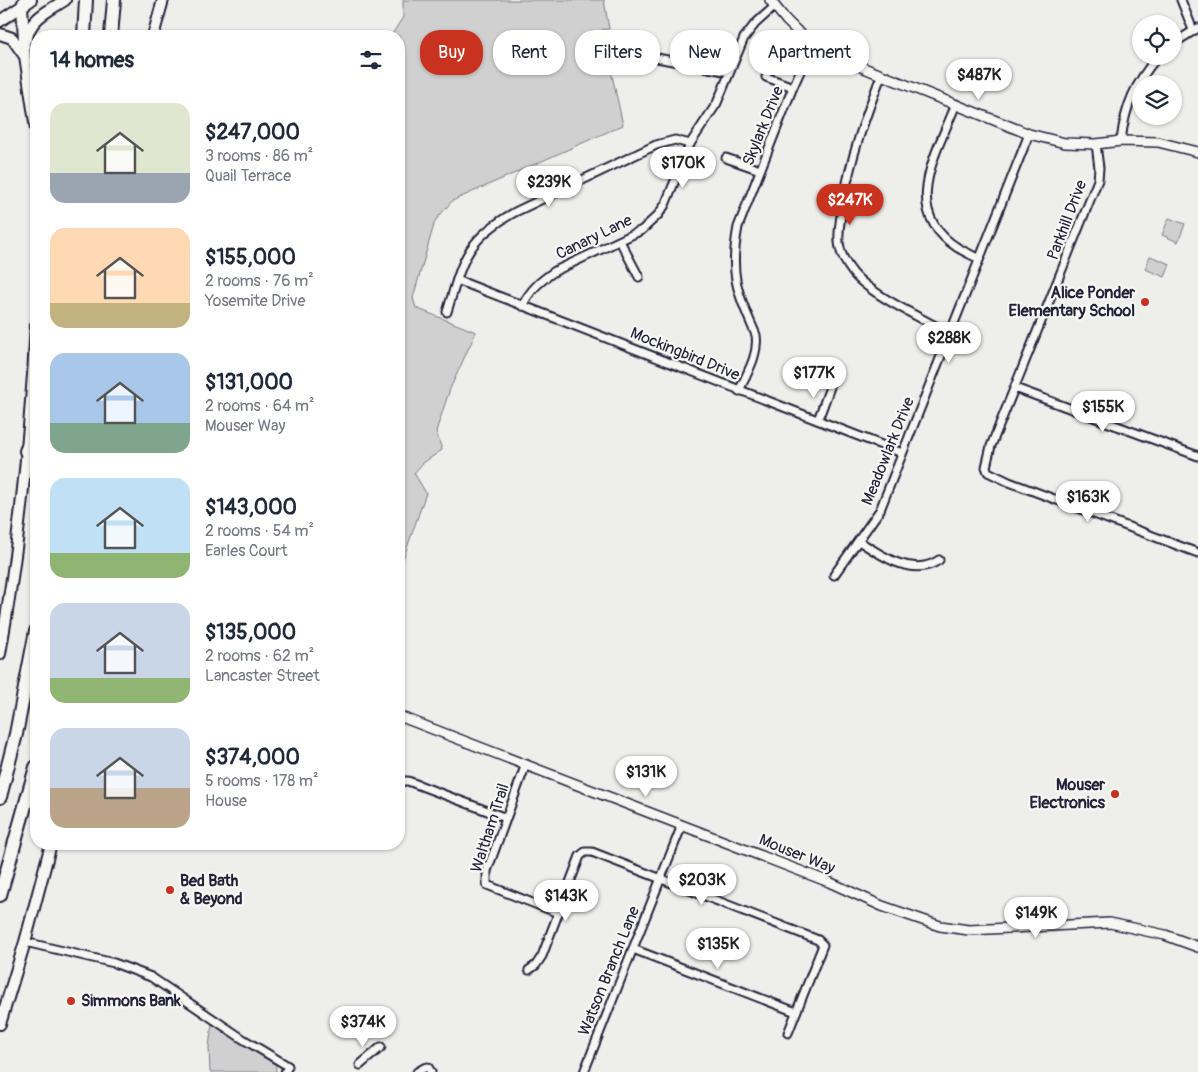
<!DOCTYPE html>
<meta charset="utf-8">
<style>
body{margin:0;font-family:Pangolin,sans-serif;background:#f2f2f3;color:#1f2937;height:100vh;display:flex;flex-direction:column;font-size:19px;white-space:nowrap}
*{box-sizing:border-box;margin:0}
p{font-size:16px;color:#747a83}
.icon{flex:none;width:28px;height:28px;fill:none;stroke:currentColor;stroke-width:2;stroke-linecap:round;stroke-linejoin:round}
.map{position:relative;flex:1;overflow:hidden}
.drawer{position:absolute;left:30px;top:30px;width:375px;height:820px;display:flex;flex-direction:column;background:#fff;border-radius:20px;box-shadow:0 1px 4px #0004}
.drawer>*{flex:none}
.hud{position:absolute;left:420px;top:30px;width:475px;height:45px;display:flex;gap:10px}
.buttons{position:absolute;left:1132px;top:15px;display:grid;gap:10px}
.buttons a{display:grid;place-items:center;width:50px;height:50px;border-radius:50%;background:#fff;box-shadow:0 1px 4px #0004;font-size:25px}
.price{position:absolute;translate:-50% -42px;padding:0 11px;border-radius:18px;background:#fff;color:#222;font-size:16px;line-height:32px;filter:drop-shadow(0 1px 2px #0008)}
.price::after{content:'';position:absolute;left:50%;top:30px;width:15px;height:11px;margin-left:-8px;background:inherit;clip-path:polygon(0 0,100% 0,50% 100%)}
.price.selected{background:#c8321e;color:#fff}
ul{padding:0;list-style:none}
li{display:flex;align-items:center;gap:15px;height:125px;padding:0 20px}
li span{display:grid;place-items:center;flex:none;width:140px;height:100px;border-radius:15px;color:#555}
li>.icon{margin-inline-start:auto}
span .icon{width:60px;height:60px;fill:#fffc;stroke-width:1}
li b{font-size:21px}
h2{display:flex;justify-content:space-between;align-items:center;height:60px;padding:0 20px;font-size:21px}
.chip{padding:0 18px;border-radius:20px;background:#fff;box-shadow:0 1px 4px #0004;font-size:18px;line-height:45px}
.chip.selected{background:#c8321e;color:#fff}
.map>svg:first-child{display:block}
.green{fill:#d0d0d1;stroke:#797986}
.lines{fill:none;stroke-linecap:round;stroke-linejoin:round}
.minor-casing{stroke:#22223b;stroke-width:11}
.tertiary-casing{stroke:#22223b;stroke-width:12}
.secondary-casing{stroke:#22223b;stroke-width:14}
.motorway-casing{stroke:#22223b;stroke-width:16}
.minor{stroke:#f6f6f2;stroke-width:7}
.tertiary{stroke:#f6f6f2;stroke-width:9}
.secondary{stroke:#f6f6f2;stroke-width:10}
.motorway{stroke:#f6f6f2;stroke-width:12}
.poi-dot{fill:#c8321e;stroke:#f6f6f2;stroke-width:2}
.labels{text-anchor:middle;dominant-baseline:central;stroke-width:4.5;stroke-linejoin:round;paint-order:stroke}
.street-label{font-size:16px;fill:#22223b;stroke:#f6f6f2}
.poi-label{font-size:16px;font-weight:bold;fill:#22223b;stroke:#f6f6f2;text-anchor:end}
</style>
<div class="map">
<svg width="1198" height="1072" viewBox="0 0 1198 1072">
<rect width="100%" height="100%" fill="#eeeeeb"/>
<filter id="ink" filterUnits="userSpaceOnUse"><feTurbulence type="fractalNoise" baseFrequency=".02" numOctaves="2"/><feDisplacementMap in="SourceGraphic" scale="10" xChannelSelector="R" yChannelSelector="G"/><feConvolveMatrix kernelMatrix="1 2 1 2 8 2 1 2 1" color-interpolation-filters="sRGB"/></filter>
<g filter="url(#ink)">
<!-- green -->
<g class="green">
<path d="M 403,0 L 604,0 L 609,29 L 602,30 L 623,125 L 452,201 L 435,221 L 413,298 L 416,308 L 476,332 L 450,389 L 436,431 L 442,450 L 423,463 L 414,473 L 426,493 L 399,571 L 399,36 L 391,36 L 403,17 Z"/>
<path d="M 1169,218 L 1185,224 L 1178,242 L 1162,235 Z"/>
<path d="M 1150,256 L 1170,264 L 1165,277 L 1145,269 Z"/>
<path d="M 212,1023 L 276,1065 L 276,1072 L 210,1072 L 209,1047 Z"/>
</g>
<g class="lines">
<!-- minor casing -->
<g class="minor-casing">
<g id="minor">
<path d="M 1181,0 L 1193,30"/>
<path d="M 1174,43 L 1198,28"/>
<path d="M 652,57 L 729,72"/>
<path d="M 881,76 C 865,118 850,159 843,204 C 841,216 838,229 839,242 C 840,253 845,263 853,273 C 871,295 923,319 949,333"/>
<path d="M 766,77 L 793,87"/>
<path d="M 956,104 C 937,153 899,211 958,248 C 965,252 972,255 979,259"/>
<path d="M 1121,141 C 1125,105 1135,84 1158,56"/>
<path d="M 1096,144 L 1099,168 L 1098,180 L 991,446 L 986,467 L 988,472 L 1009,482 L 1198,553"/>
<path d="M 726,158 L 760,170"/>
<path d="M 620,241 L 639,277"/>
<path d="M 457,280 L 902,453"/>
<path d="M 522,306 C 531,289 539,282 555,271 L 642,230 L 658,215 L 665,205 L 690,144 L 717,103 L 744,38 L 755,24 L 775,6"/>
<path d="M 447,312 C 463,260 465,240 515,212 L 656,145 L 675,140 L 690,144"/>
<path d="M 1015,388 L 1198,456"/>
<path d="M 739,391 C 747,373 759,355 756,335 C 737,291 729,275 738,227 L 793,87 L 813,43"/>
<path d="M 818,420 L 830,387"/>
<path d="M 859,541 C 882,556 913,578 939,560"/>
<path d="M 834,575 L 880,510 L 1029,134"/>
<path d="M 526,764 L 487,871 L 487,885 L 558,913"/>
<path d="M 399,784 L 403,781 L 408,781 L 506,818"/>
<path d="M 25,942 L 114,963 L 151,977 L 243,1039 L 288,1066 L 285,1072"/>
<path d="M 633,949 L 796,1012"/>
<path d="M 529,970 L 536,965 L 542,956 L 580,856 L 585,852 L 592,852 L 818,940 L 823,945 L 788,1033"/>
<path d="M 360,1065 L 381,1047"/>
<path d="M 417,1072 L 424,1068 L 428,1067 L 431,1072"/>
<path d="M 584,1072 L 682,825"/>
</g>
</g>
<!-- tertiary casing -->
<g class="tertiary-casing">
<g id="tertiary">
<path d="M 770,0 L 786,20 L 798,32 L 829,54 L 1029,134 L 1065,143 L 1096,144 L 1121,141 L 1158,142 L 1198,152"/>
<path d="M 399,716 L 829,882 L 882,906 L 940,926 L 969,930 L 1110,923 L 1165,935 L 1198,947"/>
</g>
</g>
<!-- secondary casing -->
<g class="secondary-casing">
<g id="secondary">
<path d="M 24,0 L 22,6 L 25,56 L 36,129"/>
<path d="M 0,21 L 31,0"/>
<path d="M 0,34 L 12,38 L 24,55"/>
<path d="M 153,36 L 163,0"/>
<path d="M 27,38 C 30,18 50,10 65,0"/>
<path d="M 0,654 C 19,546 30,436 36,326"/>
<path d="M 0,1024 L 25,942 L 51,844"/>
</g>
</g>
<!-- motorway casing -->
<g class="motorway-casing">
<g id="motorway">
<path d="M 84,36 L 86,0"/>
<path d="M 111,36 L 114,0"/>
<path d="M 26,451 L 34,434 L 36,416"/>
<path d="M 0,797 L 16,734 L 36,631"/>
<path d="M 0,895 L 36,767"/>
</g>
</g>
<!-- minor -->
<use href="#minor" class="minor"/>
<!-- tertiary -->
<use href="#tertiary" class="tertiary"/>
<!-- secondary -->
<use href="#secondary" class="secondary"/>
<!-- motorway -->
<use href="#motorway" class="motorway"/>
</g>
</g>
<!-- markers -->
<g class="poi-dot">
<circle cx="1145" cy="302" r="5"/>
<circle cx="1115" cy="794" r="5"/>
<circle cx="170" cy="890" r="5"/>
<circle cx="71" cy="1001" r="5"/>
</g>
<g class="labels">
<!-- street labels -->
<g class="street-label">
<text transform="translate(763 126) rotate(-68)">Skylark Drive</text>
<text transform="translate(1067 220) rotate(-69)">Parkhill Drive</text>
<text transform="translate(594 237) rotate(-26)">Canary Lane</text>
<text transform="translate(685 354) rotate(22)">Mockingbird Drive</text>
<text transform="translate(888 451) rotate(-68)">Meadowlark Drive</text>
<text transform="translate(490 828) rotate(-72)">Waltham Trail</text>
<text transform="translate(797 854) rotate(22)">Mouser Way</text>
<text transform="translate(609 971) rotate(-68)">Watson Branch Lane</text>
</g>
<!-- poi labels -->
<g class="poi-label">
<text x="1135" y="293">Alice Ponder<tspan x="1135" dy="18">Elementary School</tspan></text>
<text x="1105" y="785">Mouser<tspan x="1105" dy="18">Electronics</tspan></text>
<text x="180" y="881" text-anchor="start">Bed Bath<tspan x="180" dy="18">&amp; Beyond</tspan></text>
<text x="81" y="1001" text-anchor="start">Simmons Bank</text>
</g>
</g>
</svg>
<div class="buttons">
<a><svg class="icon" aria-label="locate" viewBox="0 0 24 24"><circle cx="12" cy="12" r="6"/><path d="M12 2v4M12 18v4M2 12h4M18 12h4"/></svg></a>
<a><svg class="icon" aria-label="layers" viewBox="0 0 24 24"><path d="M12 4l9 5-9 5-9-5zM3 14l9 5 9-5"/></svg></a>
</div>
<b class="price" style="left:979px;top:101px">$487K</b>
<b class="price" style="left:683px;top:189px">$170K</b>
<b class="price" style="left:549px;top:208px">$239K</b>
<b class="price selected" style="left:850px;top:226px">$247K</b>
<b class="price" style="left:949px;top:364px">$288K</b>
<b class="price" style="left:814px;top:399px">$177K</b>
<b class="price" style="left:1103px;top:433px">$155K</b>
<b class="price" style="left:1088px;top:523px">$163K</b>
<b class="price" style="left:646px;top:798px">$131K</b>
<b class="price" style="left:702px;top:906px">$203K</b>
<b class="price" style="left:566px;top:922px">$143K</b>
<b class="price" style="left:1036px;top:939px">$149K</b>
<b class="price" style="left:718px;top:970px">$135K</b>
<b class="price" style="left:363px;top:1048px">$374K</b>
<div class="hud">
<a class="chip selected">Buy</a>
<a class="chip">Rent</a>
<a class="chip">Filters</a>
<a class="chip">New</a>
<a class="chip">Apartment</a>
</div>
<section class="drawer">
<h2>14 homes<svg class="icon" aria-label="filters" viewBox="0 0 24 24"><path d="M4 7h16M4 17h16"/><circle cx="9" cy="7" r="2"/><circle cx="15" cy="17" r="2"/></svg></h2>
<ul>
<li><span style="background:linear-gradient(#dfe7d0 70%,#9aa5b1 0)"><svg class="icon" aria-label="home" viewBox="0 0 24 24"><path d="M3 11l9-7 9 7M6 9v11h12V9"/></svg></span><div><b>$247,000</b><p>3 rooms · 86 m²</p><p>Quail Terrace</p></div></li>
<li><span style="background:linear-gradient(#ffd9b3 75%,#c2b280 0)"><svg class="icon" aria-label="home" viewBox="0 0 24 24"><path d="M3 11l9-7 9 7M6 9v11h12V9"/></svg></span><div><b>$155,000</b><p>2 rooms · 76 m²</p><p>Yosemite Drive</p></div></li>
<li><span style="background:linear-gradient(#a9c7e8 70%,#7fa58c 0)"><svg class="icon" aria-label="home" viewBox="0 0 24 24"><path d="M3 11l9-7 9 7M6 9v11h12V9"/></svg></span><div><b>$131,000</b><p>2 rooms · 64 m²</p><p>Mouser Way</p></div></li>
<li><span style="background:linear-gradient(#bfe0f5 75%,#8fb573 0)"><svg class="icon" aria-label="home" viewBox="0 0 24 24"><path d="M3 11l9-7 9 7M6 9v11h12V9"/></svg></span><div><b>$143,000</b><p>2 rooms · 54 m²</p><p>Earles Court</p></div></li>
<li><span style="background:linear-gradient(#c9d6e8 75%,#8fb573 0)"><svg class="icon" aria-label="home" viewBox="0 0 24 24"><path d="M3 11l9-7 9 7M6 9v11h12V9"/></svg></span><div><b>$135,000</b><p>2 rooms · 62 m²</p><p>Lancaster Street</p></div></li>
<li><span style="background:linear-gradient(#c9d6e8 60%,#b9a48a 0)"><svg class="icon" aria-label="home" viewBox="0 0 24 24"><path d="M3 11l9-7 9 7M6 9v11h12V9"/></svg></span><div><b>$374,000</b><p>5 rooms · 178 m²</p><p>House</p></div></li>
</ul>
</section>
</div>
